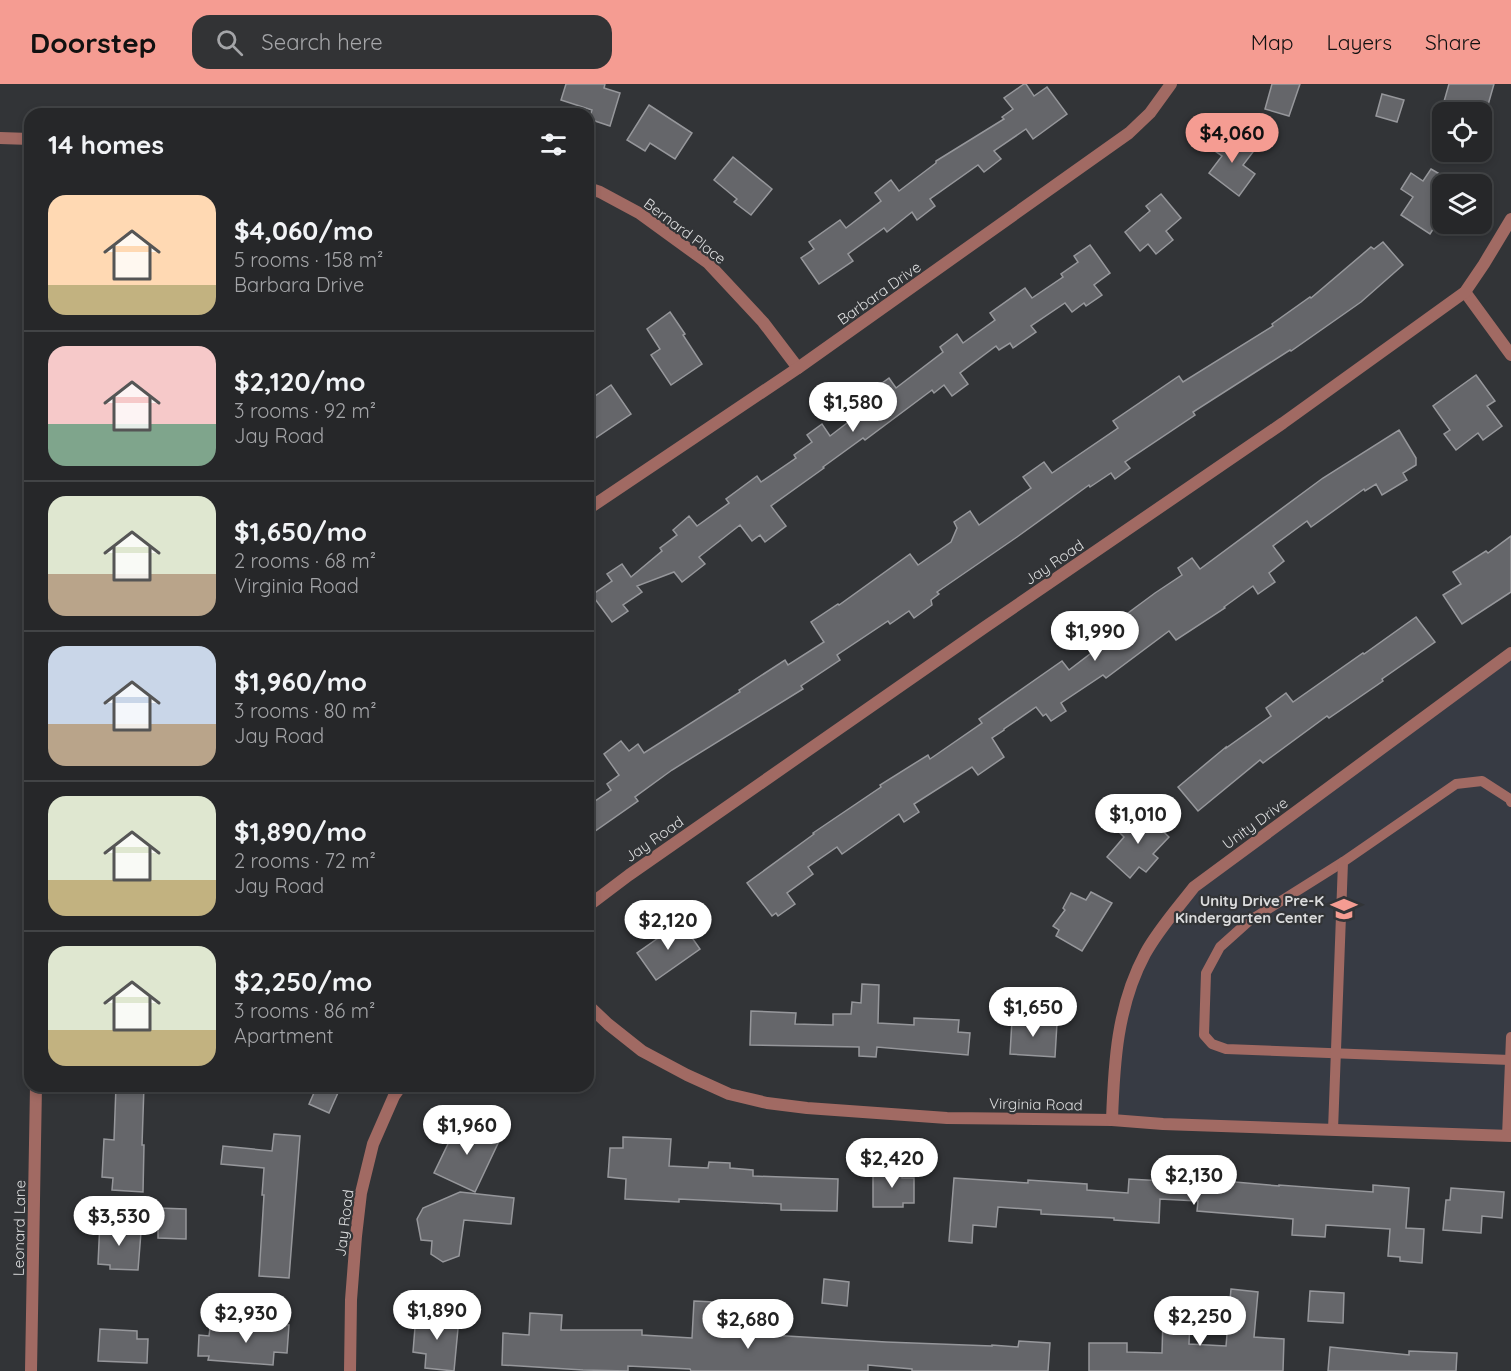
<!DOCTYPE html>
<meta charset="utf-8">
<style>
body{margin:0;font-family:Quicksand,sans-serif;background:#323335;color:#f1f3f6;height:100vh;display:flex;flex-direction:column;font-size:22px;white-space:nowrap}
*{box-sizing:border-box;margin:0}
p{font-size:20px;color:#a4a5a8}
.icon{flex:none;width:33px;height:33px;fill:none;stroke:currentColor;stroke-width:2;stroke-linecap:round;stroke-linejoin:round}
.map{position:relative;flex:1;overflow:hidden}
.drawer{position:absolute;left:24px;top:24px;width:570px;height:984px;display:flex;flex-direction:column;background:#262729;border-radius:18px;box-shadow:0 3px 9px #0003,0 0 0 2px #424446}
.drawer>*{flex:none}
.tools{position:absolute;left:1432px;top:18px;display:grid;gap:12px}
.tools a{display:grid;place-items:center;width:60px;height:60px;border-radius:12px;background:#262729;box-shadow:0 3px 9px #0003,0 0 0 2px #424446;font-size:30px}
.price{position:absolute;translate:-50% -51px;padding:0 14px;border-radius:21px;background:#fff;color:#222;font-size:20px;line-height:39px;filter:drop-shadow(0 2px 3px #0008)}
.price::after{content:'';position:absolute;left:50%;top:36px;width:18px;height:14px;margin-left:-9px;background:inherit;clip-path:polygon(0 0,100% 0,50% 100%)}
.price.active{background:#f59c92;color:#111}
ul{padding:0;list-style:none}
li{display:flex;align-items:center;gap:18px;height:150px;padding:0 24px}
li+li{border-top:2px solid #424446}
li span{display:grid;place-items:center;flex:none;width:168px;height:120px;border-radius:18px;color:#555}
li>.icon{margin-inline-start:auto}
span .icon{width:72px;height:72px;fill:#fffc;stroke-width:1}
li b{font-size:26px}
h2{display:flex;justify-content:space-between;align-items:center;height:72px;padding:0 24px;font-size:26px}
header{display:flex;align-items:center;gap:36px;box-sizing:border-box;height:84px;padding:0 30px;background:#f59c92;color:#111}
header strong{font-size:28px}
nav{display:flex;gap:33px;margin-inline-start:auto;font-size:21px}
.search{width:420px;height:54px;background:#323335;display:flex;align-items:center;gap:15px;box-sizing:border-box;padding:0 21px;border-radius:18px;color:#a4a5a8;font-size:22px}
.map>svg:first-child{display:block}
.built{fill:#373b44}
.building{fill:#65666a;stroke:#96979b;stroke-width:1.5}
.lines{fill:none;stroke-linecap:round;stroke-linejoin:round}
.service{stroke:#a16a63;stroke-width:10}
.minor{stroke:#a16a63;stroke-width:12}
.labels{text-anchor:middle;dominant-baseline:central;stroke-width:4.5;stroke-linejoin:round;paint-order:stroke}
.street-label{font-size:15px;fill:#dbdcdd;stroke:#323437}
.poi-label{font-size:15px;font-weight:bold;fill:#dbdcdd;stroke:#323437;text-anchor:end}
</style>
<header>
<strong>Doorstep</strong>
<div class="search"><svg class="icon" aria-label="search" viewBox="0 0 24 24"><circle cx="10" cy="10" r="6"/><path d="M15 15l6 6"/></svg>Search here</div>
<nav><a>Map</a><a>Layers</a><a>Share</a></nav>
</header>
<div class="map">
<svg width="1511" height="1287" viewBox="0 0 1511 1287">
<rect width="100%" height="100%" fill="#323437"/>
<!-- built -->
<path class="built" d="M 1511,569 L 1511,1052 L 1112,1036 L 1114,983 L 1134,894 L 1194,803 Z"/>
<!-- building -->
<g class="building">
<path d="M 566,0 L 605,0 L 604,4 L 620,9 L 610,42 L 589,35 L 592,26 L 561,16 Z"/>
<path d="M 1024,0 L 1026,0 L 1034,12 L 1047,3 L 1067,30 L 1033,55 L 1026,45 L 994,67 L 1001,75 L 984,88 L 978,81 L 930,115 L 935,122 L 917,136 L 912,128 L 887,148 L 884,144 L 848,170 L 853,177 L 819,200 L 801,174 L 814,165 L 809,158 L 840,136 L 846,144 L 881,117 L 875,109 L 891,96 L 899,107 L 936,79 L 936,77 L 1004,35 L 1002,33 L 1013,25 L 1004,14 Z"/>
<path d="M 1272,0 L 1300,0 L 1289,32 L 1265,25 Z"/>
<path d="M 1449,0 L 1494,0 L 1486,28 L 1441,28 Z"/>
<path d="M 1382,10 L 1404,16 L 1397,38 L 1376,32 Z"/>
<path d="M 649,21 L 692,49 L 675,75 L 650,59 L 645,67 L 627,56 Z"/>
<path d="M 1225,47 L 1253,68 L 1243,81 L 1255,90 L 1239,112 L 1209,89 L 1222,72 L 1212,65 Z"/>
<path d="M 733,73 L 772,105 L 751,131 L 734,118 L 737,115 L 714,96 Z"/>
<path d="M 1431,85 L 1443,92 L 1443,130 L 1430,150 L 1401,131 L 1413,113 L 1401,105 L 1411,89 L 1423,97 Z"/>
<path d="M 1161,110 L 1181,134 L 1166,147 L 1173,156 L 1156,170 L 1148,160 L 1140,167 L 1125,148 L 1150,127 L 1146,122 Z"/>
<path d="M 1383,158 L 1403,181 L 1361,218 L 1291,267 L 1290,266 L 1193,328 L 1195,331 L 1125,378 L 1130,384 L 1115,395 L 1111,389 L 1090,403 L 1089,401 L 1017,453 L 937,508 L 939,510 L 931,516 L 932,521 L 914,534 L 909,527 L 890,540 L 888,537 L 837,571 L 840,576 L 801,602 L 803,605 L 672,686 L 635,713 L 638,717 L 588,752 L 588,722 L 611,706 L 607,700 L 619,691 L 604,670 L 621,657 L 629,667 L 638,660 L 644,669 L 740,608 L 739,606 L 785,576 L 788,581 L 824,558 L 811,538 L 838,520 L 839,521 L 910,470 L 918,481 L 951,458 L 957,444 L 954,438 L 970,427 L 979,441 L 1031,404 L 1023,393 L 1044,378 L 1052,389 L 1118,344 L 1113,337 L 1179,292 L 1183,298 L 1273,242 L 1272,240 L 1310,213 L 1311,214 L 1371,163 L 1374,165 Z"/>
<path d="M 1090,161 L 1110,189 L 1094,201 L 1102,211 L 1086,222 L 1084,219 L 1072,228 L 1065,219 L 1031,242 L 1036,248 L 1013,264 L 1010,259 L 999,266 L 996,262 L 960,289 L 968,300 L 952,312 L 944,301 L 934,309 L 932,306 L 865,356 L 863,354 L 823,383 L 824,384 L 771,422 L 786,442 L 765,458 L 760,451 L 752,457 L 740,441 L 699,473 L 705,480 L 682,498 L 674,488 L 637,502 L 642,508 L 623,521 L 628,527 L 612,538 L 592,511 L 612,497 L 607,490 L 622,480 L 631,493 L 662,467 L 660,464 L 677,451 L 673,446 L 689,432 L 697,442 L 729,419 L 726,415 L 757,392 L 761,398 L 796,374 L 794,371 L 812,358 L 807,351 L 822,340 L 830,352 L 864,326 L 862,324 L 878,311 L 874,305 L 889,294 L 896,304 L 943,268 L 940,263 L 957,250 L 963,259 L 995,236 L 990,229 L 1025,204 L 1032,214 L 1063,193 L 1061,190 L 1078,178 L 1074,172 Z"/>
<path d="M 670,228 L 685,250 L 683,251 L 702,280 L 671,301 L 651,271 L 660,265 L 647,245 Z"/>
<path d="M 1476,291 L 1495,317 L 1487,322 L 1502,342 L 1483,356 L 1478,349 L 1456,366 L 1444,350 L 1450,346 L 1433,322 Z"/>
<path d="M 611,301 L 631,330 L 588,359 L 588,317 Z"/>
<path d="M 1399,346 L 1416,374 L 1416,381 L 1403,389 L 1407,396 L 1382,411 L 1376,400 L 1365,407 L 1364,405 L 1311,443 L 1307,437 L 1273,462 L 1284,477 L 1269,489 L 1275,498 L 1258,510 L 1253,502 L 1224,523 L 1225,524 L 1176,556 L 1169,547 L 1106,594 L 1103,591 L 1061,619 L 1066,627 L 1051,637 L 1046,630 L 1043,632 L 1036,623 L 1004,645 L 1004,646 L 992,654 L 1004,673 L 978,691 L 972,683 L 914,720 L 919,728 L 904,738 L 899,730 L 842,770 L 837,763 L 808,783 L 813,790 L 787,809 L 795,820 L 778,832 L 776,829 L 772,832 L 747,799 L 814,750 L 813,749 L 881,703 L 880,701 L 928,671 L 930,675 L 982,639 L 979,635 L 1062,577 L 1069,586 L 1099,563 L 1093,555 L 1155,509 L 1182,491 L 1178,484 L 1192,474 L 1200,485 L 1323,394 Z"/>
<path d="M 1511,452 L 1511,508 L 1462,540 L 1443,511 L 1461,500 L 1453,488 L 1486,467 L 1488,469 Z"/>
<path d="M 1416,533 L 1435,558 L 1382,595 L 1383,597 L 1329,634 L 1327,632 L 1263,679 L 1260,676 L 1198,727 L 1178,703 L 1226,663 L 1226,664 L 1271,632 L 1266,624 L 1286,609 L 1293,618 L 1363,569 L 1364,570 Z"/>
<path d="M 1134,728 L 1145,738 L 1149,734 L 1169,753 L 1153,770 L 1158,774 L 1146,788 L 1139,783 L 1130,794 L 1107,773 L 1124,753 L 1118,747 Z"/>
<path d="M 1091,808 L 1112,819 L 1082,867 L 1056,852 L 1059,846 L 1053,842 L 1065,826 L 1063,824 L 1071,809 L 1086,816 Z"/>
<path d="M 681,838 L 700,865 L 656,896 L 637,869 Z"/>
<path d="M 862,900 L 879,901 L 878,939 L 914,941 L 914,934 L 959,936 L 958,948 L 970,949 L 968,971 L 877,963 L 876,973 L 859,972 L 859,963 L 750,961 L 751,927 L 796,929 L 795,940 L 833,941 L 833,930 L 851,930 L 852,918 L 861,919 Z"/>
<path d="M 1012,936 L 1057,939 L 1055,973 L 1010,970 Z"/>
<path d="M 116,1002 L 144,1002 L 142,1061 L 144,1061 L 143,1108 L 112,1106 L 113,1094 L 102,1093 L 104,1055 L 114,1056 Z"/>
<path d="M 317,1002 L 341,1002 L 329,1029 L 309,1020 Z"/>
<path d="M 460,1035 L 500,1055 L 475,1108 L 434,1089 Z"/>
<path d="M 274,1050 L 300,1052 L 289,1194 L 259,1192 L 264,1111 L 262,1111 L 264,1084 L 221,1080 L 223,1062 L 272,1067 Z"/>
<path d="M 623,1053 L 671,1055 L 669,1082 L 708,1084 L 709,1078 L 730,1079 L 730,1084 L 753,1086 L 753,1092 L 838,1095 L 837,1127 L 781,1126 L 781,1120 L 679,1115 L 679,1118 L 625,1115 L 626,1095 L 608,1093 L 610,1064 L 623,1064 Z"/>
<path d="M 873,1087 L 902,1087 L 902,1094 L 914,1094 L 914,1119 L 903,1119 L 903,1123 L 873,1123 Z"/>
<path d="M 954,1094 L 1028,1099 L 1028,1096 L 1087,1100 L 1087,1106 L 1128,1109 L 1129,1095 L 1200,1099 L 1201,1095 L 1279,1102 L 1279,1101 L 1373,1108 L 1373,1101 L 1409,1104 L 1406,1144 L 1424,1145 L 1422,1179 L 1400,1177 L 1400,1173 L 1388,1172 L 1390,1145 L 1326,1141 L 1325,1153 L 1292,1151 L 1293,1135 L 1197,1127 L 1198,1117 L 1160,1115 L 1159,1139 L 1114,1136 L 1114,1134 L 1041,1130 L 1041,1126 L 998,1123 L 996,1143 L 973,1141 L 972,1159 L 949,1157 Z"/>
<path d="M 1451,1104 L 1504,1108 L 1502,1134 L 1482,1132 L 1481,1149 L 1443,1146 L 1446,1116 L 1450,1116 Z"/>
<path d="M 460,1108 L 514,1114 L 511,1140 L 464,1136 L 459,1172 L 443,1178 L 431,1170 L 432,1157 L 421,1156 L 417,1135 L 423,1124 Z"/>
<path d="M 158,1124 L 186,1125 L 186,1155 L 158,1154 Z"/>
<path d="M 100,1137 L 121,1138 L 120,1147 L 141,1148 L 138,1186 L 110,1185 L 110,1181 L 98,1180 Z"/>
<path d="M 824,1195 L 849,1198 L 847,1222 L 822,1219 Z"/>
<path d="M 1231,1205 L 1258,1208 L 1254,1253 L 1284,1255 L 1283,1287 L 1089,1287 L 1089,1259 L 1127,1259 L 1127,1268 L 1162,1269 L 1163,1234 L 1190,1235 L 1189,1260 L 1226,1262 Z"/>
<path d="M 1310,1207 L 1344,1209 L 1343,1239 L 1308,1237 Z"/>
<path d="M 694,1217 L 736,1219 L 735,1249 L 886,1258 L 992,1262 L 992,1261 L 1018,1263 L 1019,1257 L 1050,1259 L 1048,1287 L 912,1287 L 912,1285 L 868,1281 L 868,1287 L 691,1287 L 690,1285 L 628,1282 L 628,1287 L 583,1286 L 502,1281 L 503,1249 L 529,1251 L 530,1229 L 562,1231 L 561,1246 L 642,1246 L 642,1251 L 692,1254 Z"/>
<path d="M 416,1231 L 459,1234 L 454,1287 L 425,1284 L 426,1270 L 413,1268 Z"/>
<path d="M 242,1238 L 289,1241 L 287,1269 L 274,1268 L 273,1281 L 208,1276 L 209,1272 L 198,1272 L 199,1251 L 209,1252 L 210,1244 L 242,1247 Z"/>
<path d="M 100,1245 L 137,1247 L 137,1255 L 148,1255 L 147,1279 L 98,1277 Z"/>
<path d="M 1330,1263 L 1409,1271 L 1409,1267 L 1457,1269 L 1456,1287 L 1328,1287 Z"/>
</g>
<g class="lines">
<!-- service -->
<g class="service">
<path d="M 1343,778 L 1249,837 L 1220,863 L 1206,889 L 1204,951 L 1212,960 L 1226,965 L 1510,976"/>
<path d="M 1333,1046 L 1343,778 L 1456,700 L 1482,697 L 1510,715 L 1511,718"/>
<path d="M 1507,1052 L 1511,953"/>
</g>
<!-- minor -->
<g class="minor">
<path d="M 0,54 L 30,55"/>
<path d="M 588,104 L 600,108 L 639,129 L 708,179 L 763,238 L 798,284"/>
<path d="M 1465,208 L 1511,271"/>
<path d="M 588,425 L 798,284 L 1129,49 L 1150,29 L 1171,0"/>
<path d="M 588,822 L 629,791 L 985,543 L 1283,339 L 1465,208 L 1484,180 L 1511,135"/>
<path d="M 588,921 L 608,940 L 642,967 L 687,991 L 729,1010 L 767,1019 L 807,1024 L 947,1034 L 1112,1036 L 1163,1040 L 1511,1052"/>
<path d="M 1112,1036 C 1114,979 1117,922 1145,870 C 1158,846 1177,825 1194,803 L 1511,569"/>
<path d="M 31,1287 L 36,1002"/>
<path d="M 350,1287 L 351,1216 L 356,1152 L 361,1109 L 373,1060 L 394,1012 L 401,1002"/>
</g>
</g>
<!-- icons -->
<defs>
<g id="school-bare" transform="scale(2.07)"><path d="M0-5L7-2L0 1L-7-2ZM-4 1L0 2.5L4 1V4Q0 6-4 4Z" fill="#f59c92" stroke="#323437" stroke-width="2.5" paint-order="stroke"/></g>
</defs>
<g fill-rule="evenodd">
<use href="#school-bare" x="1344" y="825"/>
</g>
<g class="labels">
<!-- street labels -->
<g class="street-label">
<text transform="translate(685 147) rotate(37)">Bernard Place</text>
<text transform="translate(879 209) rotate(-35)">Barbara Drive</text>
<text transform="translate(1054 478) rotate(-34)">Jay Road</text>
<text transform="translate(1255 739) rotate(-36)">Unity Drive</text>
<text transform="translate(654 755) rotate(-35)">Jay Road</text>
<text transform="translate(1036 1020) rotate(1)">Virginia Road</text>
<text transform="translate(344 1139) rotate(-83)">Jay Road</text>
<text transform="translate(19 1144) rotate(-89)">Leonard Lane</text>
</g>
<!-- poi labels -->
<g class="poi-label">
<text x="1324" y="816">Unity Drive Pre-K<tspan x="1324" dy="17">Kindergarten Center</tspan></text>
</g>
</g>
</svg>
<div class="tools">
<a><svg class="icon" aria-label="locate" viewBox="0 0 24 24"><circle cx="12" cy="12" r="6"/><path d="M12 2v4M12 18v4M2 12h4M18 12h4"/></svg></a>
<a><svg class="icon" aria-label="layers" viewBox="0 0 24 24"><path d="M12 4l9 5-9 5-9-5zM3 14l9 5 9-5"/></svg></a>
</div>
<b class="price active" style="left:1232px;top:80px">$4,060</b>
<b class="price" style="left:853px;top:349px">$1,580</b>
<b class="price" style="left:1095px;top:578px">$1,990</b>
<b class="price" style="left:1138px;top:761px">$1,010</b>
<b class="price" style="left:668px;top:867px">$2,120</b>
<b class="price" style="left:1033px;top:954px">$1,650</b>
<b class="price" style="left:467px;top:1072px">$1,960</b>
<b class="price" style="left:892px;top:1105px">$2,420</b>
<b class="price" style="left:1194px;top:1122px">$2,130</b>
<b class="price" style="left:119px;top:1163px">$3,530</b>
<b class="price" style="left:437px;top:1257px">$1,890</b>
<b class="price" style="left:246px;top:1260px">$2,930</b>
<b class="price" style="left:1200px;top:1263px">$2,250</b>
<b class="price" style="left:748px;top:1266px">$2,680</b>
<section class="drawer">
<h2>14 homes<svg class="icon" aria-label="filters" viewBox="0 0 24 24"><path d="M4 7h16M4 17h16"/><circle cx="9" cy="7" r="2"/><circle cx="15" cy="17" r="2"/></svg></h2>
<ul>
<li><span style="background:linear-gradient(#ffd9b3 75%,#c2b280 0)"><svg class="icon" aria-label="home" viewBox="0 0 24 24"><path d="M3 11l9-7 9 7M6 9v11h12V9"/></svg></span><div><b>$4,060/mo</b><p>5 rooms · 158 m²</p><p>Barbara Drive</p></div></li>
<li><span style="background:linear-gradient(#f6c9c9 65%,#7fa58c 0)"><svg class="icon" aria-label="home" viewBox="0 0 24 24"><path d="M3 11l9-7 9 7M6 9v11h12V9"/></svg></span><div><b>$2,120/mo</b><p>3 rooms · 92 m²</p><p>Jay Road</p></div></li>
<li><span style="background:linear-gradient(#dfe7d0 65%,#b9a48a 0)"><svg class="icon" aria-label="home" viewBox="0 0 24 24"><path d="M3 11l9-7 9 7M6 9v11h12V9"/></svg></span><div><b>$1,650/mo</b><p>2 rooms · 68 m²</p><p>Virginia Road</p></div></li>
<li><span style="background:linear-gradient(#c9d6e8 65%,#b9a48a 0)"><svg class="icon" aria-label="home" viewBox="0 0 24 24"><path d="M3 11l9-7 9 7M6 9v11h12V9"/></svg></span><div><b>$1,960/mo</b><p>3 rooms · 80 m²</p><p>Jay Road</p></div></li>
<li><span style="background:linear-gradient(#dfe7d0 70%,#c2b280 0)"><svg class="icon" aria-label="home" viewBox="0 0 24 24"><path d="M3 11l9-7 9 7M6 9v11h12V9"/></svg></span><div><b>$1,890/mo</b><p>2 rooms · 72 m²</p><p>Jay Road</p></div></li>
<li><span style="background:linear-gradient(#dfe7d0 70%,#c2b280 0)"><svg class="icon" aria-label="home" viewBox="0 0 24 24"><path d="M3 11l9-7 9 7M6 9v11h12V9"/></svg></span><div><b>$2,250/mo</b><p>3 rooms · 86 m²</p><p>Apartment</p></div></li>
</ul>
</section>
</div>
